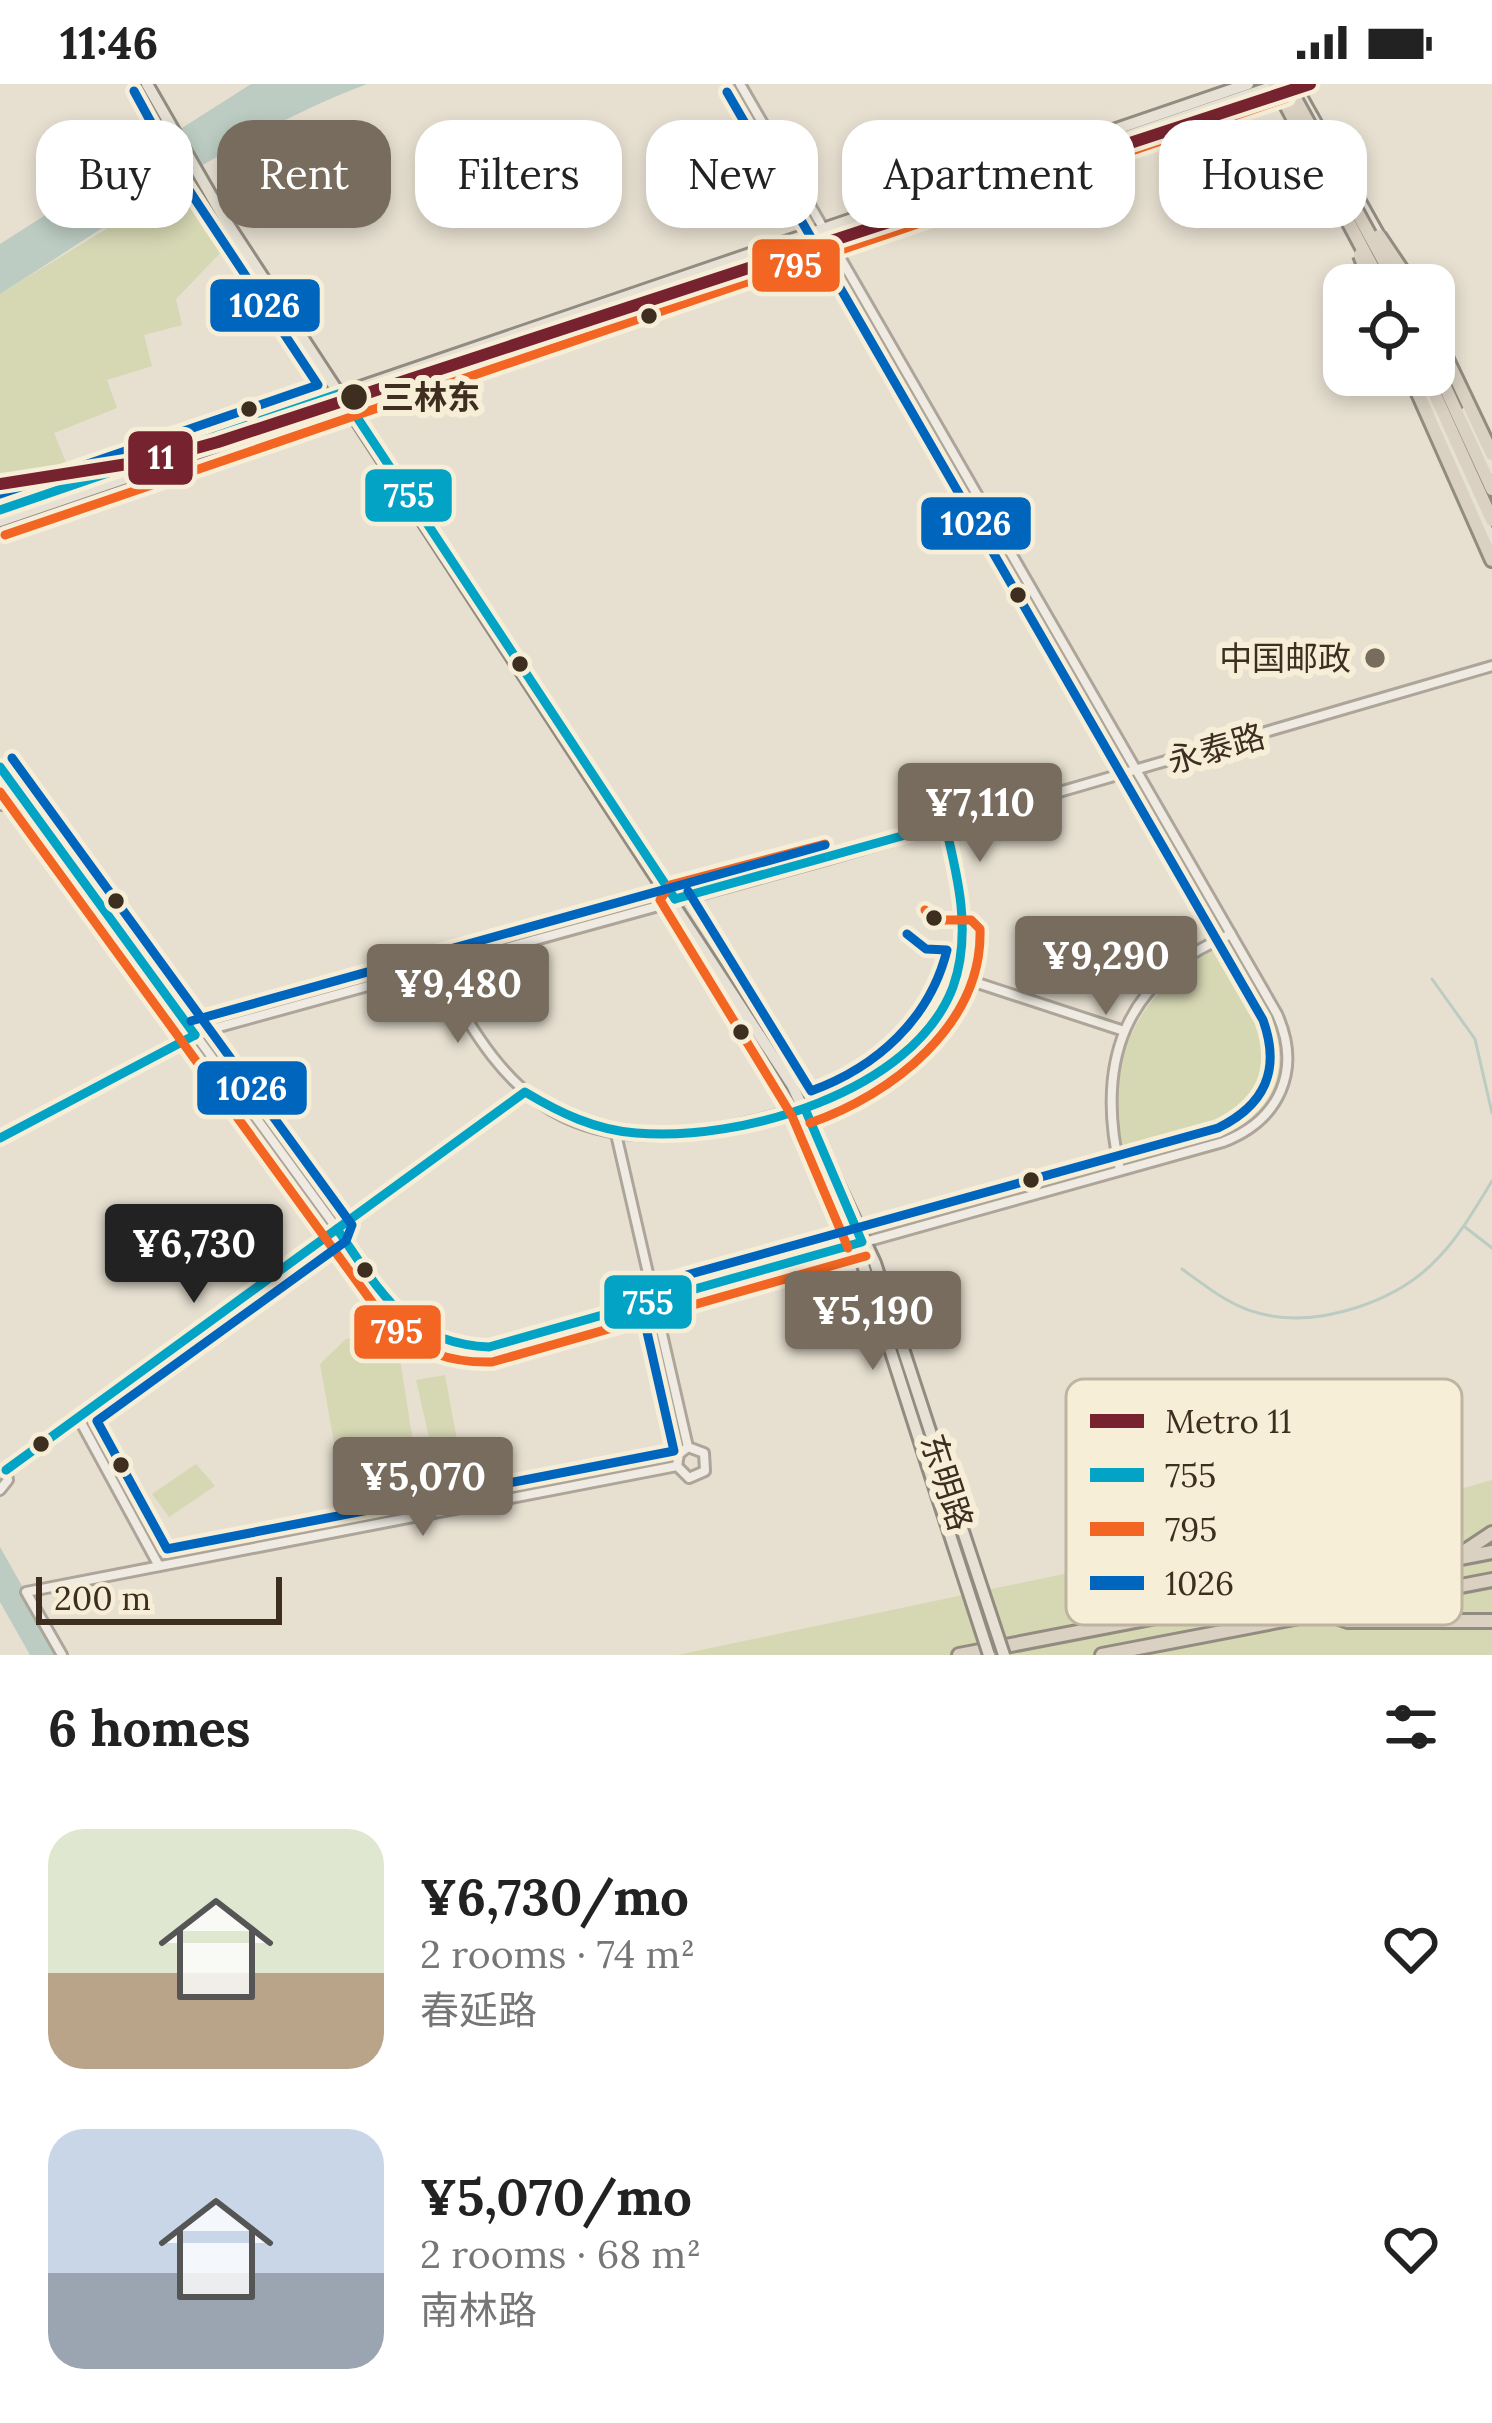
<!DOCTYPE html>
<meta charset="utf-8">
<style>
body{margin:0;font-family:Lora,"Noto Sans SC",serif;background:#f6f6f6;color:#222;height:100vh;display:flex;flex-direction:column;font-size:45px;white-space:nowrap}
*{box-sizing:border-box;margin:0}
p{font-size:39px;color:#767676}
.icon{flex:none;width:66px;height:66px;fill:none;stroke:currentColor;stroke-width:2;stroke-linecap:round;stroke-linejoin:round}
.map{position:relative;height:1571px;overflow:hidden}
.panel{display:flex;flex-direction:column;background:#fff;flex:1}
.panel>*{flex:none}
.banner{position:absolute;left:36px;top:36px;width:1422px;height:108px;display:flex;gap:24px}
.controls{position:absolute;left:1323px;top:180px;display:grid;gap:24px}
.controls a{display:grid;place-items:center;width:132px;height:132px;border-radius:24px;background:#fff;box-shadow:0 6px 18px #0003;font-size:60px}
.scale{position:absolute;left:36px;bottom:30px;width:246px;box-sizing:border-box;padding-left:12px;border:6px solid #3d2e20;border-top:0;font-size:33px;line-height:42px;white-space:nowrap;color:#3d2e20;-webkit-text-stroke:9px #f7eed8;paint-order:stroke}
.price{position:absolute;translate:-50% -102px;padding:0 27px;border-radius:12px;background:#786c5e;color:#fff;font-size:39px;line-height:78px;filter:drop-shadow(0 3px 6px #0008)}
.price::after{content:'';position:absolute;left:50%;top:72px;width:36px;height:27px;margin-left:-18px;background:inherit;clip-path:polygon(0 0,100% 0,50% 100%)}
.price.selected{background:#222;color:#fff}
ul{padding:0;list-style:none}
li{display:flex;align-items:center;gap:36px;height:300px;padding:0 48px}
li span{display:grid;place-items:center;flex:none;width:336px;height:240px;border-radius:36px;color:#555}
li>.icon{margin-inline-start:auto}
span .icon{width:144px;height:144px;fill:#fffc;stroke-width:1}
li b{font-size:51px}
h2{display:flex;justify-content:space-between;align-items:center;height:144px;padding:0 48px;font-size:51px}
.pill{padding:0 42px;border-radius:36px;background:#fff;box-shadow:0 6px 18px #0003;font-size:42px;line-height:108px}
.pill.selected{background:#786c5e;color:#fff}
.status{display:flex;justify-content:space-between;align-items:center;height:84px;padding:0 60px;background:#fff;direction:ltr}
.status svg{height:33px;fill:currentColor}
.map>svg:first-child{display:block}
.green{fill:#d6d7b3}
.water{fill:#bcccc2}
.lines{fill:none;stroke-linecap:round;stroke-linejoin:round}
.stream{stroke:#bcccc2;stroke-width:3}
.minor-casing{stroke:#ada599;stroke-width:14}
.major-casing{stroke:#928b80;stroke-width:16}
.highway-casing{stroke:#928b80;stroke-width:18}
.minor{stroke:#efebe3;stroke-width:8}
.major{stroke:#e6e1d4;stroke-width:10}
.highway{stroke:#dad1c2;stroke-width:12}
.major-bridge-casing{stroke:#928b80;stroke-width:16;stroke-linecap:butt}
.highway-bridge-casing{stroke:#928b80;stroke-width:18;stroke-linecap:butt}
.major-bridge{stroke:#e6e1d4;stroke-width:10}
.highway-bridge{stroke:#dad1c2;stroke-width:12}
.bus-1-casing{stroke:#f7eed8;stroke-width:18}
.bus-2-casing{stroke:#f7eed8;stroke-width:18}
.bus-3-casing{stroke:#f7eed8;stroke-width:18}
.bus-1{stroke:#03a3c5;stroke-width:9}
.bus-2{stroke:#f26522;stroke-width:9}
.bus-3{stroke:#0065bd;stroke-width:9}
.metro-1-casing{stroke:#f7eed8;stroke-width:21}
.metro-1{stroke:#76232f;stroke-width:12}
.bus-dot{fill:#3d2e20;stroke:#f7eed8;stroke-width:4.5}
.poi-dot{fill:#786c5e;stroke:#f7eed8;stroke-width:4.5}
.labels{text-anchor:middle;dominant-baseline:central;stroke-width:12;stroke-linejoin:round;paint-order:stroke}
.stop-label{font-size:33px;font-weight:bold;fill:#3d2e20;stroke:#f7eed8;text-anchor:start}
.poi-label{font-size:33px;fill:#3d2e20;stroke:#f7eed8;text-anchor:end}
.street-label{font-size:33px;fill:#3d2e20;stroke:#f7eed8}
.key{fill:#f7eed8;stroke:#bfb4a1;stroke-width:3}
.key-label{font-size:33px;fill:#3d2e20}
.line-badge{stroke:#f7eed8;stroke-width:4.5}
.badge-label{font-size:33px;text-anchor:middle;font-weight:bold;fill:#fff}
</style>
<div class="status"><b>11:46</b><svg viewBox="0 0 49 12"><path d="M0 12V9h3v3zM5 12V6h3v6zM10 12V3h3v9zM15 12V0h3v12zM26 1h20v11H26zM47 4h2v5h-2z"/></svg></div>
<div class="map">
<svg width="1492" height="1571" viewBox="0 0 1492 1571">
<rect width="100%" height="100%" fill="#e7e0d1"/>
<!-- green -->
<g class="green">
<path d="M 178,101 L 224,165 L 176,215 L 182,241 L 144,251 L 152,282 L 107,296 L 117,324 L 54,349 L 72,393 L 0,416 L 0,210 Z"/>
<path d="M 1228,857 C 1244,886 1267,917 1277,948 C 1309,1047 1189,1058 1124,1076 C 1101,971 1137,908 1228,857 Z"/>
<path d="M 370,1250 L 390,1253 L 398,1262 L 416,1377 L 433,1371 L 416,1296 L 445,1291 L 463,1388 L 383,1409 L 343,1409 L 320,1280 L 346,1255 Z"/>
<path d="M 196,1380 L 215,1402 L 169,1433 L 152,1410 Z"/>
<path d="M 1492,1396 L 1492,1571 L 677,1571 L 1436,1412 Z"/>
</g>
<!-- water -->
<g class="water">
<path d="M 251,0 L 367,0 C 235,50 119,135 0,210 L 0,160 Z"/>
<path d="M 0,1463 L 61,1571 L 30,1571 L 0,1518 Z"/>
</g>
<g class="lines">
<!-- stream -->
<g class="stream">
<path d="M 1432,895 L 1475,955 L 1492,1029"/>
<path d="M 1465,1143 L 1492,1164"/>
<path d="M 1182,1185 C 1207,1203 1231,1223 1262,1230 C 1321,1244 1399,1217 1439,1173 C 1460,1151 1476,1123 1492,1097"/>
</g>
<!-- minor casing -->
<g class="minor-casing">
<g id="minor">
<path d="M 0,683 L 400,1231 C 429,1257 450,1265 489,1263 L 1223,1058 C 1280,1036 1302,986 1277,930 L 740,0"/>
<path d="M 0,721 L 20,710"/>
<path d="M 436,882 C 469,940 502,1003 564,1033 C 626,1062 688,1052 752,1037 C 920,999 1002,917 945,740"/>
<path d="M 956,892 L 1124,947"/>
<path d="M 616,1050 L 688,1363"/>
<path d="M 0,1054 L 174,960 L 219,943 L 829,775 L 1492,582"/>
<path d="M 1120,1086 C 1095,977 1124,895 1231,850"/>
<path d="M 78,1333 L 159,1482"/>
<path d="M 677,1382 L 689,1394 L 705,1387 L 704,1369 L 688,1363"/>
<path d="M 677,1382 L 679,1370 L 688,1363"/>
<path d="M 6,1386 L 525,1008"/>
<path d="M 0,1406 L 8,1396 L 6,1386"/>
<path d="M 62,1571 L 26,1508 L 677,1382"/>
</g>
</g>
<!-- major casing -->
<g class="major-casing">
<g id="major">
<path d="M 147,0 L 224,134 L 792,1001 L 875,1179 L 950,1408"/>
<path d="M 1294,0 L 1381,155"/>
<path d="M 1417,291 L 1492,457"/>
<path d="M 1466,328 L 1492,385"/>
<path d="M 0,426 L 1248,0"/>
<path d="M 0,437 L 1280,0"/>
<path d="M 862,1162 L 863,1181 L 937,1411"/>
</g>
</g>
<!-- highway casing -->
<g class="highway-casing">
<g id="highway">
<path d="M 1434,248 L 1492,370"/>
<path d="M 1434,279 L 1492,405"/>
<path d="M 1410,291 L 1492,476"/>
<path d="M 1426,291 L 1492,436"/>
<path d="M 1453,1475 L 1492,1449"/>
<path d="M 1325,1529 L 1348,1537 L 1492,1537"/>
<path d="M 959,1571 L 1492,1468"/>
<path d="M 1102,1571 L 1492,1496"/>
</g>
</g>
<!-- minor -->
<use href="#minor" class="minor"/>
<!-- major -->
<use href="#major" class="major"/>
<!-- highway -->
<use href="#highway" class="highway"/>
<!-- major-bridge casing -->
<g class="major-bridge-casing">
<g id="major-bridge">
<path d="M 950,1408 L 1004,1571"/>
<path d="M 937,1411 L 989,1571"/>
</g>
</g>
<!-- highway-bridge casing -->
<g class="highway-bridge-casing">
<g id="highway-bridge">
<path d="M 1275,0 L 1382,201"/>
<path d="M 1287,0 L 1397,201"/>
<path d="M 1379,152 L 1412,201"/>
<path d="M 1360,171 L 1371,201"/>
</g>
</g>
<!-- major-bridge -->
<use href="#major-bridge" class="major-bridge"/>
<!-- highway-bridge -->
<use href="#highway-bridge" class="highway-bridge"/>
<!-- bus-1 casing -->
<g class="bus-1-casing">
<g id="bus-1">
<path d="M 0,426 L 341,309 L 675,815"/>
<path d="M 0,683 L 195,951"/>
<path d="M 675,815 L 945,740"/>
<path d="M 0,1054 L 195,951"/>
<path d="M 337,1145 C 381,1208 405,1259 489,1263 L 862,1158 L 805,1025"/>
<path d="M 6,1386 L 525,1008 C 560,1029 595,1046 636,1049 C 739,1058 913,1009 953,903 C 972,850 958,793 945,740"/>
</g>
</g>
<!-- bus-2 casing -->
<g class="bus-2-casing">
<g id="bus-2">
<path d="M 5,451 L 1287,14"/>
<path d="M 0,708 L 388,1240 C 419,1268 450,1279 492,1278 L 866,1172"/>
<path d="M 825,760 L 670,801 L 660,816 L 792,1032 L 848,1164"/>
<path d="M 810,1039 C 891,1011 983,941 980,845 L 971,836 L 937,836 L 925,826"/>
</g>
</g>
<!-- bus-3 casing -->
<g class="bus-3-casing">
<g id="bus-3">
<path d="M 0,410 L 318,301 L 183,97 L 134,7"/>
<path d="M 12,674 L 352,1141 L 346,1157 L 97,1337 L 167,1465 L 674,1367 L 640,1217 L 647,1202 L 1218,1044 C 1265,1021 1281,986 1263,936 L 727,8"/>
<path d="M 688,807 L 811,1007 C 877,983 930,935 947,866 L 926,865 L 907,850"/>
<path d="M 191,937 L 825,761"/>
</g>
</g>
<!-- bus-1 -->
<use href="#bus-1" class="bus-1"/>
<!-- bus-2 -->
<use href="#bus-2" class="bus-2"/>
<!-- bus-3 -->
<use href="#bus-3" class="bus-3"/>
<!-- metro-1 casing -->
<g class="metro-1-casing">
<path id="metro-1" d="M 0,400 L 153,376 L 218,358 L 1310,0"/>
</g>
<!-- metro-1 -->
<use href="#metro-1" class="metro-1"/>
</g>
<!-- markers -->
<g class="bus-dot">
<circle cx="649" cy="232" r="10"/>
<circle cx="354" cy="313" r="15"/>
<circle cx="249" cy="325" r="10"/>
<circle cx="1018" cy="511" r="10"/>
<circle cx="520" cy="580" r="10"/>
<circle cx="116" cy="817" r="10"/>
<circle cx="934" cy="834" r="10"/>
<circle cx="741" cy="948" r="10"/>
<circle cx="1031" cy="1096" r="10"/>
<circle cx="365" cy="1186" r="10"/>
<circle cx="41" cy="1360" r="10"/>
<circle cx="121" cy="1381" r="10"/>
</g>
<circle class="poi-dot" cx="1375" cy="574" r="12"/>
<g class="labels">
<!-- stop labels -->
<g class="stop-label">
<text x="381" y="313">三林东</text>
</g>
<!-- poi labels -->
<g class="poi-label">
<text x="1351" y="574">中国邮政</text>
</g>
<!-- street labels -->
<g class="street-label">
<text transform="translate(1216 664) rotate(-16)">永泰路</text>
<text transform="translate(947 1398) rotate(72)">东明路</text>
</g>
</g>
<!-- legend -->
<rect x="1066" y="1295" width="396" height="246" rx="18" class="key"/>
<rect x="1090" y="1330" width="54" height="14" fill="#76232f"/>
<rect x="1090" y="1384" width="54" height="14" fill="#03a3c5"/>
<rect x="1090" y="1438" width="54" height="14" fill="#f26522"/>
<rect x="1090" y="1492" width="54" height="14" fill="#0065bd"/>
<g class="key-label">
<text x="1165" y="1349">Metro 11</text>
<text x="1165" y="1403">755</text>
<text x="1165" y="1457">795</text>
<text x="1165" y="1511">1026</text>
</g>
<g class="line-badge">
<rect x="750" y="153" width="92" height="57" rx="12" fill="#f26522"/>
<rect x="208" y="193" width="114" height="57" rx="12" fill="#0065bd"/>
<rect x="126" y="345" width="69" height="58" rx="12" fill="#76232f"/>
<rect x="363" y="383" width="91" height="57" rx="12" fill="#03a3c5"/>
<rect x="919" y="411" width="114" height="57" rx="12" fill="#0065bd"/>
<rect x="195" y="975" width="114" height="58" rx="12" fill="#0065bd"/>
<rect x="602" y="1189" width="92" height="58" rx="12" fill="#03a3c5"/>
<rect x="352" y="1219" width="91" height="58" rx="12" fill="#f26522"/>
</g>
<g class="badge-label">
<text x="796" y="193">795</text>
<text x="265" y="233">1026</text>
<text x="161" y="385">11</text>
<text x="409" y="423">755</text>
<text x="976" y="451">1026</text>
<text x="252" y="1016">1026</text>
<text x="648" y="1230">755</text>
<text x="397" y="1259">795</text>
</g>
</svg>
<div class="controls">
<a><svg class="icon" aria-label="locate" viewBox="0 0 24 24"><circle cx="12" cy="12" r="6"/><path d="M12 2v4M12 18v4M2 12h4M18 12h4"/></svg></a>
</div>
<div class="scale">200 m</div>
<b class="price" style="left:980px;top:781px">¥7,110</b>
<b class="price" style="left:1106px;top:934px">¥9,290</b>
<b class="price" style="left:458px;top:962px">¥9,480</b>
<b class="price selected" style="left:194px;top:1222px">¥6,730</b>
<b class="price" style="left:873px;top:1289px">¥5,190</b>
<b class="price" style="left:423px;top:1455px">¥5,070</b>
<div class="banner">
<a class="pill">Buy</a>
<a class="pill selected">Rent</a>
<a class="pill">Filters</a>
<a class="pill">New</a>
<a class="pill">Apartment</a>
<a class="pill">House</a>
</div>
</div>
<section class="panel">
<h2>6 homes<svg class="icon" aria-label="filters" viewBox="0 0 24 24"><path d="M4 7h16M4 17h16"/><circle cx="9" cy="7" r="2"/><circle cx="15" cy="17" r="2"/></svg></h2>
<ul>
<li><span style="background:linear-gradient(#dfe7d0 60%,#b9a48a 0)"><svg class="icon" aria-label="home" viewBox="0 0 24 24"><path d="M3 11l9-7 9 7M6 9v11h12V9"/></svg></span><div><b>¥6,730/mo</b><p>2 rooms · 74 m²</p><p>春延路</p></div><svg class="icon" aria-label="heart" viewBox="0 0 24 24"><path d="M12 20l-8-8c-3-5 5-10 8-4 3-6 11-1 8 4z"/></svg></li>
<li><span style="background:linear-gradient(#c9d6e8 60%,#9aa5b1 0)"><svg class="icon" aria-label="home" viewBox="0 0 24 24"><path d="M3 11l9-7 9 7M6 9v11h12V9"/></svg></span><div><b>¥5,070/mo</b><p>2 rooms · 68 m²</p><p>南林路</p></div><svg class="icon" aria-label="heart" viewBox="0 0 24 24"><path d="M12 20l-8-8c-3-5 5-10 8-4 3-6 11-1 8 4z"/></svg></li>
</ul>
</section>
